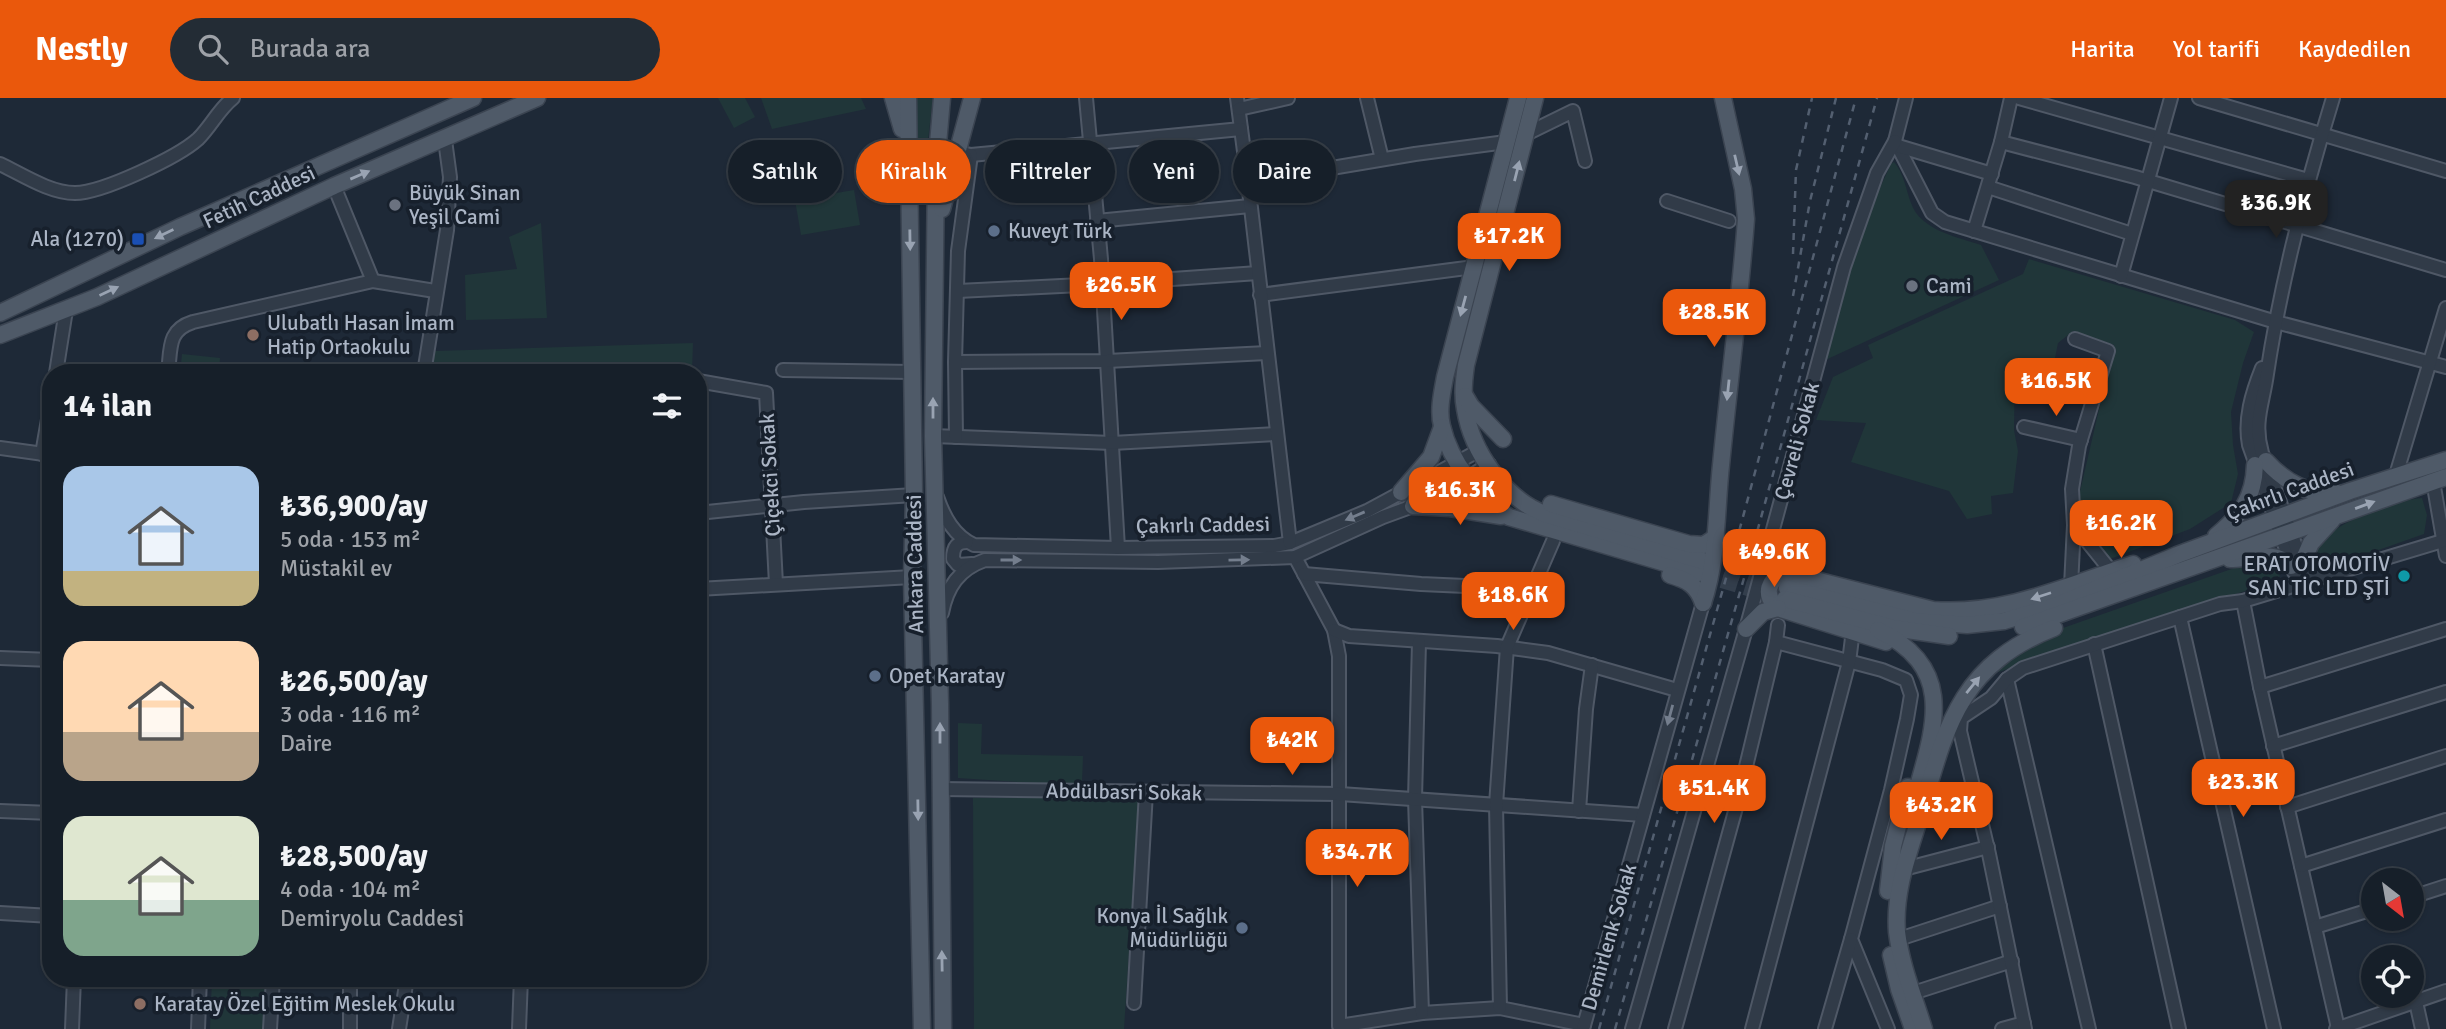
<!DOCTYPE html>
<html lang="tr">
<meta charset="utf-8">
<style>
body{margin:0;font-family:Signika,sans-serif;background:#232c35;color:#f1f3f6;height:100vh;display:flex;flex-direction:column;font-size:26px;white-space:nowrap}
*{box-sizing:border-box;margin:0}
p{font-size:23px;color:#9ea2a8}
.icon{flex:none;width:38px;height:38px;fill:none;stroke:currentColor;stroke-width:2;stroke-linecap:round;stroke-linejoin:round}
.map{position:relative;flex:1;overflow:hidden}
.details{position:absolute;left:42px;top:266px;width:665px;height:623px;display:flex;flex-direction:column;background:#161f29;border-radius:28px;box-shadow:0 2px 5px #0004,0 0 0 2px #353d46}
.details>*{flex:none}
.hud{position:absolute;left:728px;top:42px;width:665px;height:63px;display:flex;gap:14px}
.needle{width:46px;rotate:149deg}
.buttons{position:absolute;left:2361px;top:770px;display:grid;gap:14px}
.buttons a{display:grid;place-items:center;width:63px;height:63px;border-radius:50%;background:#161f29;box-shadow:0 2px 5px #0004,0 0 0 2px #353d46;font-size:35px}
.price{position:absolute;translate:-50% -60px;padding:0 16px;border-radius:14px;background:#ea580c;color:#fff;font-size:23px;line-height:46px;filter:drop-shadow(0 2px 4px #0008)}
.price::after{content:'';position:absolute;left:50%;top:42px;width:21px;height:16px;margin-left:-10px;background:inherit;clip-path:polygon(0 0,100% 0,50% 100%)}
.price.current{background:#222;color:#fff}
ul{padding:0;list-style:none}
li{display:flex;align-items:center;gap:21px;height:175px;padding:0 21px}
li span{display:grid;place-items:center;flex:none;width:196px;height:140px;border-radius:21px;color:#555}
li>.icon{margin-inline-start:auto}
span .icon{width:84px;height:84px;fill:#fffc;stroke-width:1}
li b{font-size:30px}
h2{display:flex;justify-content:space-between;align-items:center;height:84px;padding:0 21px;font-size:30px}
.tag{padding:0 24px;border-radius:32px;background:#161f29;box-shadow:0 2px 5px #0004,0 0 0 2px #353d46;font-size:24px;line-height:63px}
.tag.current{background:#ea580c;color:#fff}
header{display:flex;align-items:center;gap:42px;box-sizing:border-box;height:98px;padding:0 35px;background:#ea580c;color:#fff}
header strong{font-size:33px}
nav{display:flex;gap:38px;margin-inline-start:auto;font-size:24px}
.search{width:490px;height:63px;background:#232c35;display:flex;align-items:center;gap:18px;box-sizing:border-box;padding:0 24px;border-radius:38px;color:#9ea2a8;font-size:26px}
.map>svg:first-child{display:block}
.green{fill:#203639}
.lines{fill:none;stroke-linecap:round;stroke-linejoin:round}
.major-tunnel{stroke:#333e4c;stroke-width:16;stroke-dasharray:16 8;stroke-linecap:butt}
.minor-casing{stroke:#4f5866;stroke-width:16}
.major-casing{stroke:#3b4451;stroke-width:19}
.minor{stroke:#313b48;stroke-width:12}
.major{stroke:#4f5a68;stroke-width:16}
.rail{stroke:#535f70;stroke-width:2.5;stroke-dasharray:7 7;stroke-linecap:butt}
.oneway{fill:#99a3b2}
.oneway2{fill:#747e8d}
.worship-dot{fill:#6b7280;stroke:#17202c;stroke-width:2.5}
.service-dot{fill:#5c6f8a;stroke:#17202c;stroke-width:2.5}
.transit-dot{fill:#1a4fb4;stroke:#17202c;stroke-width:2.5}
.education-dot{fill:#8d6e63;stroke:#17202c;stroke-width:2.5}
.culture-dot{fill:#0f9aa8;stroke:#17202c;stroke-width:2.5}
.labels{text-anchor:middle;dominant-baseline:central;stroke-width:7;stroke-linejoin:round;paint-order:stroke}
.poi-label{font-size:21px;fill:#abb5c5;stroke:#17202c;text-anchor:start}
.street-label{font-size:21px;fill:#abb5c5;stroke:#17202c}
</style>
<header>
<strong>Nestly</strong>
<div class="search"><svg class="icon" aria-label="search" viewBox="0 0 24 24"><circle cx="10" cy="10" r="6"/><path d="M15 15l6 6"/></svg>Burada ara</div>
<nav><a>Harita</a><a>Yol tarifi</a><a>Kaydedilen</a></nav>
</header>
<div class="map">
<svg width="2446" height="931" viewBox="0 0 2446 931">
<rect width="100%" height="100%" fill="#1e2937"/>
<!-- green -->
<g class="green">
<path d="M 718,0 L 745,0 L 755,19 L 734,30 Z"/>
<path d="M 761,0 L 861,0 L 866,11 L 772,31 Z"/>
<path d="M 913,0 L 933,0 L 922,92 L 917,91 Z"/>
<path d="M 1894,64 C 1904,75 1906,92 1911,105 C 1920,132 1957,139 1981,147 L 1999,182 L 1821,264 L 1859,135 L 1891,66 Z"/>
<path d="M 854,92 L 860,127 L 801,137 L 795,102 Z"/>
<path d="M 541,125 L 547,220 L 466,222 L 465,177 L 517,171 L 509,139 Z"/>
<path d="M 2029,161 L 2235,222 L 2254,234 L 2243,265 L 2231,314 L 2233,347 L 2238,376 L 2231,405 L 2190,431 L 2110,461 L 2088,428 L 2078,402 L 2114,247 L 2073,233 L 2058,245 L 2053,270 L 2015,271 L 2014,332 L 2018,353 L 2013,395 L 1991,398 L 1992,416 L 1967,421 L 1949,393 L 1851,364 L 1866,325 L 1816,322 L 1833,279 L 1873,260 L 1868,247 L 2023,176 Z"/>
<path d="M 693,245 L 692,274 L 431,275 L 435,253 Z"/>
<path d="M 182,256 L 220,260 L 219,275 L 180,275 Z"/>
<path d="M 2422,400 L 2427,417 L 2424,436 L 2330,469 L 2323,469 L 2315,463 L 2313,457 C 2316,452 2318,446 2321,443 C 2340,423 2395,402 2422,400 Z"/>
<path d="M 2268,463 L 2278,467 C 2282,475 2280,478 2276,484 L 2164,517 L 1999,574 L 1993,573 L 2000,565 L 2060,531 L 2240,468 Z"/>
<path d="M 958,625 L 982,626 L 981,656 L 1083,658 L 1082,685 L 1031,685 L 958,680 Z"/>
<path d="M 973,700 L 1139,700 L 1124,931 L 974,931 Z"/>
<path d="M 212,880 L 266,880 L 263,931 L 210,931 Z"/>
</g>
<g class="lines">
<!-- major-tunnel -->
<g class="major-tunnel">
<path d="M 1703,463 L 1774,486"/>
<path d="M 1699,475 L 1771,497"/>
</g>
<!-- minor casing -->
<g class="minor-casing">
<g id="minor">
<path d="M 1086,0 L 1101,161 L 1118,450"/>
<path d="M 1237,0 L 1248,84"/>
<path d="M 1367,0 L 1382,61"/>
<path d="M 1906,0 L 1895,43 L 1932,115 L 1945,124 L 2276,224 L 2446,269"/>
<path d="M 2019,0 L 2308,82"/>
<path d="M 2199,0 L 2446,73"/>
<path d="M 1239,11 L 1288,0"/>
<path d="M 1526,36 L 1573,13 L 1585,63"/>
<path d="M 2001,44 L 2135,79 L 2446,172"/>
<path d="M 1898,48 L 1992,76"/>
<path d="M 957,54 L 971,57 L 1241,31"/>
<path d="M 0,66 C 23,77 50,95 75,95 C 102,95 178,59 198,41 C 211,28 219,11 233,0"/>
<path d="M 334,88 L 373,183"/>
<path d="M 1988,89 L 2132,136"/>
<path d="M 1667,103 L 1729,123"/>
<path d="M 1097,123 L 1250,108"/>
<path d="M 1974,133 L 2001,44 L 2011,0"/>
<path d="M 2121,178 L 2171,0"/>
<path d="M 958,193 L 1101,186 L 1258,175"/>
<path d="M 1260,197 L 1474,169"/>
<path d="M 955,264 L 1107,263 L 1267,255"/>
<path d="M 2262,270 C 2252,295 2244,321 2249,347 L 2294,474 L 2303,485"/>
<path d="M 783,272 L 912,274"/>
<path d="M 56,275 L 66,212"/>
<path d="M 168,275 C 171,251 167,232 193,224 L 373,183 L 435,193"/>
<path d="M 424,275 L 447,132 L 450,79 L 445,42"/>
<path d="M 698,283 L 766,295 L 776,486"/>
<path d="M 2024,329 L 2081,342"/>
<path d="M 933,338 L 1112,345 L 1276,336"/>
<path d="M 956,339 L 955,264 L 958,153 L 971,57"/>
<path d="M 0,350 L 51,357"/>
<path d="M 42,356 L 51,304"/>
<path d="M 2396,377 L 2446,210"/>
<path d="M 2433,383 L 2446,458"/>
<path d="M 937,399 C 944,419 954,438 974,447 L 1118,450 L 1274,448 L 1290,445 L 1367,413 L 1480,352"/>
<path d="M 698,415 L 804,404 L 914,397"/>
<path d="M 2074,427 L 2111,473"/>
<path d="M 967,444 C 955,444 953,451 953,461 L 958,467 L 972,466"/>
<path d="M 1290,445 L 1248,84 L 1415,56 L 1506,44"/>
<path d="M 1295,459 L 1334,532 L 1339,558 L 1339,928 L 1422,915 L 1500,910 L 1584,927"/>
<path d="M 1304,476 L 1421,486 L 1532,491"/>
<path d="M 2303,485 L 2305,478 L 2302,465 L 2262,355 C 2253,324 2263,306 2267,276 C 2281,183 2305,91 2333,0"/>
<path d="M 2071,488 L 2074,427 L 2072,391 L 2079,348 L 2108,253 L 2075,241"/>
<path d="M 698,491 L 912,479"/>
<path d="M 2243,503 L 2260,589 L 2338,930"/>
<path d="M 942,515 C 947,489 959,471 985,462 L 1158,464 L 1295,459 L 1383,419 L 1413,408 L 1468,380 L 1489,366"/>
<path d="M 2180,519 L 2274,931"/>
<path d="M 1334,532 L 1349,538 L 1497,548 L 1548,555 L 1677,592"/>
<path d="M 1419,544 L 1415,701 L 1422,915"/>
<path d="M 1776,544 L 1882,572 L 1906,582 L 1911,597 L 1907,621 L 1891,692 L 1851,841 L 1888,931"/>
<path d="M 2094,546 L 2179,931"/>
<path d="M 0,560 L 51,562"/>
<path d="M 2007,581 L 2089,931"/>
<path d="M 2260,589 L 2446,531"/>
<path d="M 2273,648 L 2446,594"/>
<path d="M 940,691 L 1340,696 L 1643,717"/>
<path d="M 2287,709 L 2446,658"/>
<path d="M 0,713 L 51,715"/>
<path d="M 1579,713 L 1586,611 L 1592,567"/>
<path d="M 2301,768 L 2446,722"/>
<path d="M 1904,771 L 1988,749"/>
<path d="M 2412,799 L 2446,788"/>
<path d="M 0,815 L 51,818"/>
<path d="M 2315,829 L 2373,811"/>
<path d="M 1899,841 L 2000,808"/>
<path d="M 1913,895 L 2012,863"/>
<path d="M 2416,904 L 2422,931"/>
<path d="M 1134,905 L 1146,694"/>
<path d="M 1500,910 L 1496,707 L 1507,549 L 1553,443"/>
<path d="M 72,931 L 74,880"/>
<path d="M 198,931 L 200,880"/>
<path d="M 270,931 L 273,880"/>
<path d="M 350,931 L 350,880"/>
<path d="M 399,931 L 407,880"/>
<path d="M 519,931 L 521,880"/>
<path d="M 1583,931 L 1703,505"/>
<path d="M 1632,931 L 1746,531 L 1844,169 L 1877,75 L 1895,43"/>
<path d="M 1675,931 L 1737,706 L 1776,544 L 1778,527"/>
<path d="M 1752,931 L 1849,564 L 1852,540"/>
<path d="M 1825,931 L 1851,841"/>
<path d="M 2002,931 L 2024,925"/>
<path d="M 2025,931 L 1989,756 L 1960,633 L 1961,620 L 1991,600 L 2007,581 L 2023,570 L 2220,506 L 2243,503 L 2446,442"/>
<path d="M 2336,931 L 2446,893"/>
</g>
</g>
<!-- major casing -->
<g class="major-casing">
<g id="major">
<path d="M 893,0 L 902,31"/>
<path d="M 908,0 L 914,397 L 912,479 L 922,931"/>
<path d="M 942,0 L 936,69 L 933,338 L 940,606 L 943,931"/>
<path d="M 1518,0 L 1445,279 C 1442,295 1438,313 1442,328 C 1450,363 1479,401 1509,419 L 1699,475"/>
<path d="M 1535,0 L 1466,267 C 1464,281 1462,296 1465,311 C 1472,354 1505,401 1545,416 L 1703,463"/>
<path d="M 942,111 L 972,0"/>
<path d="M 0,215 L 180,129 L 473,0"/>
<path d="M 0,237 L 97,199 L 334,88 L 537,0"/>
<path d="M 1465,298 L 1471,308 L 1503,341"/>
<path d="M 2266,363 C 2284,383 2309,398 2337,395"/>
<path d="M 1401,394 L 1431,359 L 1442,329"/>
<path d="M 1551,406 L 1689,446 L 1704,447 L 1716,439"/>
<path d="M 1413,408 L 1450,410 L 1501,418"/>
<path d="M 2216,438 C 2241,417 2254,400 2255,367"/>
<path d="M 1769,447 L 1772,464 L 1780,473 L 1933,512 C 2005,517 2066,488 2133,466"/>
<path d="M 2230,461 C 2251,461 2275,452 2291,468"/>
<path d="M 2302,465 L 2311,445 L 2332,422"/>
<path d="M 1787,475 C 1768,480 1762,497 1778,510 L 1886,544"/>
<path d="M 1670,477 C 1687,482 1697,487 1703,505"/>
<path d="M 1787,490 L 1915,523 L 1967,527 L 2004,523 L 2055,508 L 2177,457 L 2350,393 L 2446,362"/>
<path d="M 1785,501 L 1893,530 L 1949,538"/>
<path d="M 1703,505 C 1718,460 1716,413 1721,367 C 1729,285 1740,203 1746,121 L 1743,91 L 1723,0"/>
<path d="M 2023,529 L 2446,379"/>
<path d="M 1746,531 L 1763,514 L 1778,510"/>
<path d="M 1878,532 C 1961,572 1932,635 1913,706"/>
<path d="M 1888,793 L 1893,748 L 1908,689"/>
<path d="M 1891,857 L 1899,891 L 1913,931"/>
<path d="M 1924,931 C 1914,899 1901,867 1897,834 C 1894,796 1907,760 1918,725 C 1945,634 1956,568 2054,530"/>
</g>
</g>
<!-- minor -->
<use href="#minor" class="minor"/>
<!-- major -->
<use href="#major" class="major"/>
<!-- rail -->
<g class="rail">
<path d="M 1793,156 L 1796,72 L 1812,0"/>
<path d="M 1793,198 L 1810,103 L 1836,0"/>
<path d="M 1599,931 L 1737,441 L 1856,0"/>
<path d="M 1615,931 L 1754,445 L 1877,0"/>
</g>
</g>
<!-- one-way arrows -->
<defs><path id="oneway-solid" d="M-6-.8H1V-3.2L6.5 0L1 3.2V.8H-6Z" transform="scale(1.75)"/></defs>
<g class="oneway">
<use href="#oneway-solid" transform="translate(1737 67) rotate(77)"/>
<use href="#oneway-solid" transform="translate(1517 73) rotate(-76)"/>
<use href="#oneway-solid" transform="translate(360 77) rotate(-23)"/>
<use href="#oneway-solid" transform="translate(164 136) rotate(154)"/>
<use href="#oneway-solid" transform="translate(910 142) rotate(89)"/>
<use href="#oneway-solid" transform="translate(109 193) rotate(-25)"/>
<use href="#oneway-solid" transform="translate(1463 208) rotate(105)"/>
<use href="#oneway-solid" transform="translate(1728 292) rotate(96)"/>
<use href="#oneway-solid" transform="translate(933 310) rotate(-90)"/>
<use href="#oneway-solid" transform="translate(2365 407) rotate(-20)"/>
<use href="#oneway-solid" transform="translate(2041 498) rotate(162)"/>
<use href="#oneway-solid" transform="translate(1973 587) rotate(-51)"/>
<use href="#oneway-solid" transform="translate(940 635) rotate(-90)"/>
<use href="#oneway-solid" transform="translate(918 712) rotate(89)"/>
<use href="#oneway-solid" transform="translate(942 863) rotate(-91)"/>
</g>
<g class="oneway2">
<use href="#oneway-solid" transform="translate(1355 418) rotate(157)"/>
<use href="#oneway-solid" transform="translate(1011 462)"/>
<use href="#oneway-solid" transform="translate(1239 462) rotate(-1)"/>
<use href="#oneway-solid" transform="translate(1670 617) rotate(105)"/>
</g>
<!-- markers -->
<g class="worship-dot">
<circle cx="395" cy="107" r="7"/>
<circle cx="1912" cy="188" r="7"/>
</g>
<g class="service-dot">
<circle cx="994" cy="133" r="7"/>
<circle cx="875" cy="578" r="7"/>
<circle cx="1242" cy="830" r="7"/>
</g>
<rect class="transit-dot" x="131" y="134" width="14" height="14" rx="3.5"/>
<g class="education-dot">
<circle cx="253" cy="237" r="7"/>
<circle cx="140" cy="906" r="7"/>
</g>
<circle class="culture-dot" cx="2404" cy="478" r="7"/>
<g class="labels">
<!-- poi labels -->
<g class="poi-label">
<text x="409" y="95">Büyük Sinan<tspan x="409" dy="24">Yeşil Cami</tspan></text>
<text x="1008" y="133">Kuveyt Türk</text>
<text x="124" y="141" text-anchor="end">Ala (1270)</text>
<text x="1926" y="188">Cami</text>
<text x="267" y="225">Ulubatlı Hasan İmam<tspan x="267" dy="24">Hatip Ortaokulu</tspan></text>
<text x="2390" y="466" text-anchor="end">ERAT OTOMOTİV<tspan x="2390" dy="24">SAN TİC LTD ŞTİ</tspan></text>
<text x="889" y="578">Opet Karatay</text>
<text x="1228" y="818" text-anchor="end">Konya İl Sağlık<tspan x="1228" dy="24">Müdürlüğü</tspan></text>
<text x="154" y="906">Karatay Özel Eğitim Meslek Okulu</text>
</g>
<!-- street labels -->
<g class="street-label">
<text transform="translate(259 99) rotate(-25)">Fetih Caddesi</text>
<text transform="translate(1797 343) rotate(-75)">Çevreli Sokak</text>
<text transform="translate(770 377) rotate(-93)">Çiçekci Sokak</text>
<text transform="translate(2290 393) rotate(-20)">Çakırlı Caddesi</text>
<text transform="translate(1203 427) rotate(-1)">Çakırlı Caddesi</text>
<text transform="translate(915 466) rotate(-91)">Ankara Caddesi</text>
<text transform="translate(1124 694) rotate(1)">Abdülbasri Sokak</text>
<text transform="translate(1609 839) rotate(-74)">Demirlenk Sokak</text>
</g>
</g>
</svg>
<div class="buttons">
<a><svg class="needle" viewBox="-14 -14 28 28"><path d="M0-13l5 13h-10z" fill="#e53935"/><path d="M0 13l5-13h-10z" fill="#9ea2a8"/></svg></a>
<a><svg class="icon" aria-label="locate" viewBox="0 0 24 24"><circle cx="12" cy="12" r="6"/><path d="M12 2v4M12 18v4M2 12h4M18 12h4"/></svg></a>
</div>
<b class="price current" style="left:2276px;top:142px">₺36.9K</b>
<b class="price" style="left:1509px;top:175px">₺17.2K</b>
<b class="price" style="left:1121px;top:224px">₺26.5K</b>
<b class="price" style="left:1714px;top:251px">₺28.5K</b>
<b class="price" style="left:2056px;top:320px">₺16.5K</b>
<b class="price" style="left:1460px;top:429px">₺16.3K</b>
<b class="price" style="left:2121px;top:462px">₺16.2K</b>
<b class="price" style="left:1774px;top:491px">₺49.6K</b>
<b class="price" style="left:1513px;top:534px">₺18.6K</b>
<b class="price" style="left:1292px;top:679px">₺42K</b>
<b class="price" style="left:2243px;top:721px">₺23.3K</b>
<b class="price" style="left:1714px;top:727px">₺51.4K</b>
<b class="price" style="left:1941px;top:744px">₺43.2K</b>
<b class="price" style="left:1357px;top:791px">₺34.7K</b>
<div class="hud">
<a class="tag">Satılık</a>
<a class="tag current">Kiralık</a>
<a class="tag">Filtreler</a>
<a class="tag">Yeni</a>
<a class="tag">Daire</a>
</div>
<section class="details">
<h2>14 ilan<svg class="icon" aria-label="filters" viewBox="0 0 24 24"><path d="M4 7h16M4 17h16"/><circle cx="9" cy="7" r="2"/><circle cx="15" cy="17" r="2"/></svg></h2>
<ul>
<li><span style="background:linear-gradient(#a9c7e8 75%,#c2b280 0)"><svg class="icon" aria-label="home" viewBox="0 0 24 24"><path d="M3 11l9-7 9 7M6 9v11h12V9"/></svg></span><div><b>₺36,900/ay</b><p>5 oda · 153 m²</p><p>Müstakil ev</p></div></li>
<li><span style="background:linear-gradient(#ffd9b3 65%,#b9a48a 0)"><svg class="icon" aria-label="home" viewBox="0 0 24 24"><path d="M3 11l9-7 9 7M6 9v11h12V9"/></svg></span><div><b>₺26,500/ay</b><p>3 oda · 116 m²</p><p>Daire</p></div></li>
<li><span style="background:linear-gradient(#dfe7d0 60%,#7fa58c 0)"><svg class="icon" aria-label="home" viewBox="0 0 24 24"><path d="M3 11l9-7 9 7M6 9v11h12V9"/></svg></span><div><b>₺28,500/ay</b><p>4 oda · 104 m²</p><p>Demiryolu Caddesi</p></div></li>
</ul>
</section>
</div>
